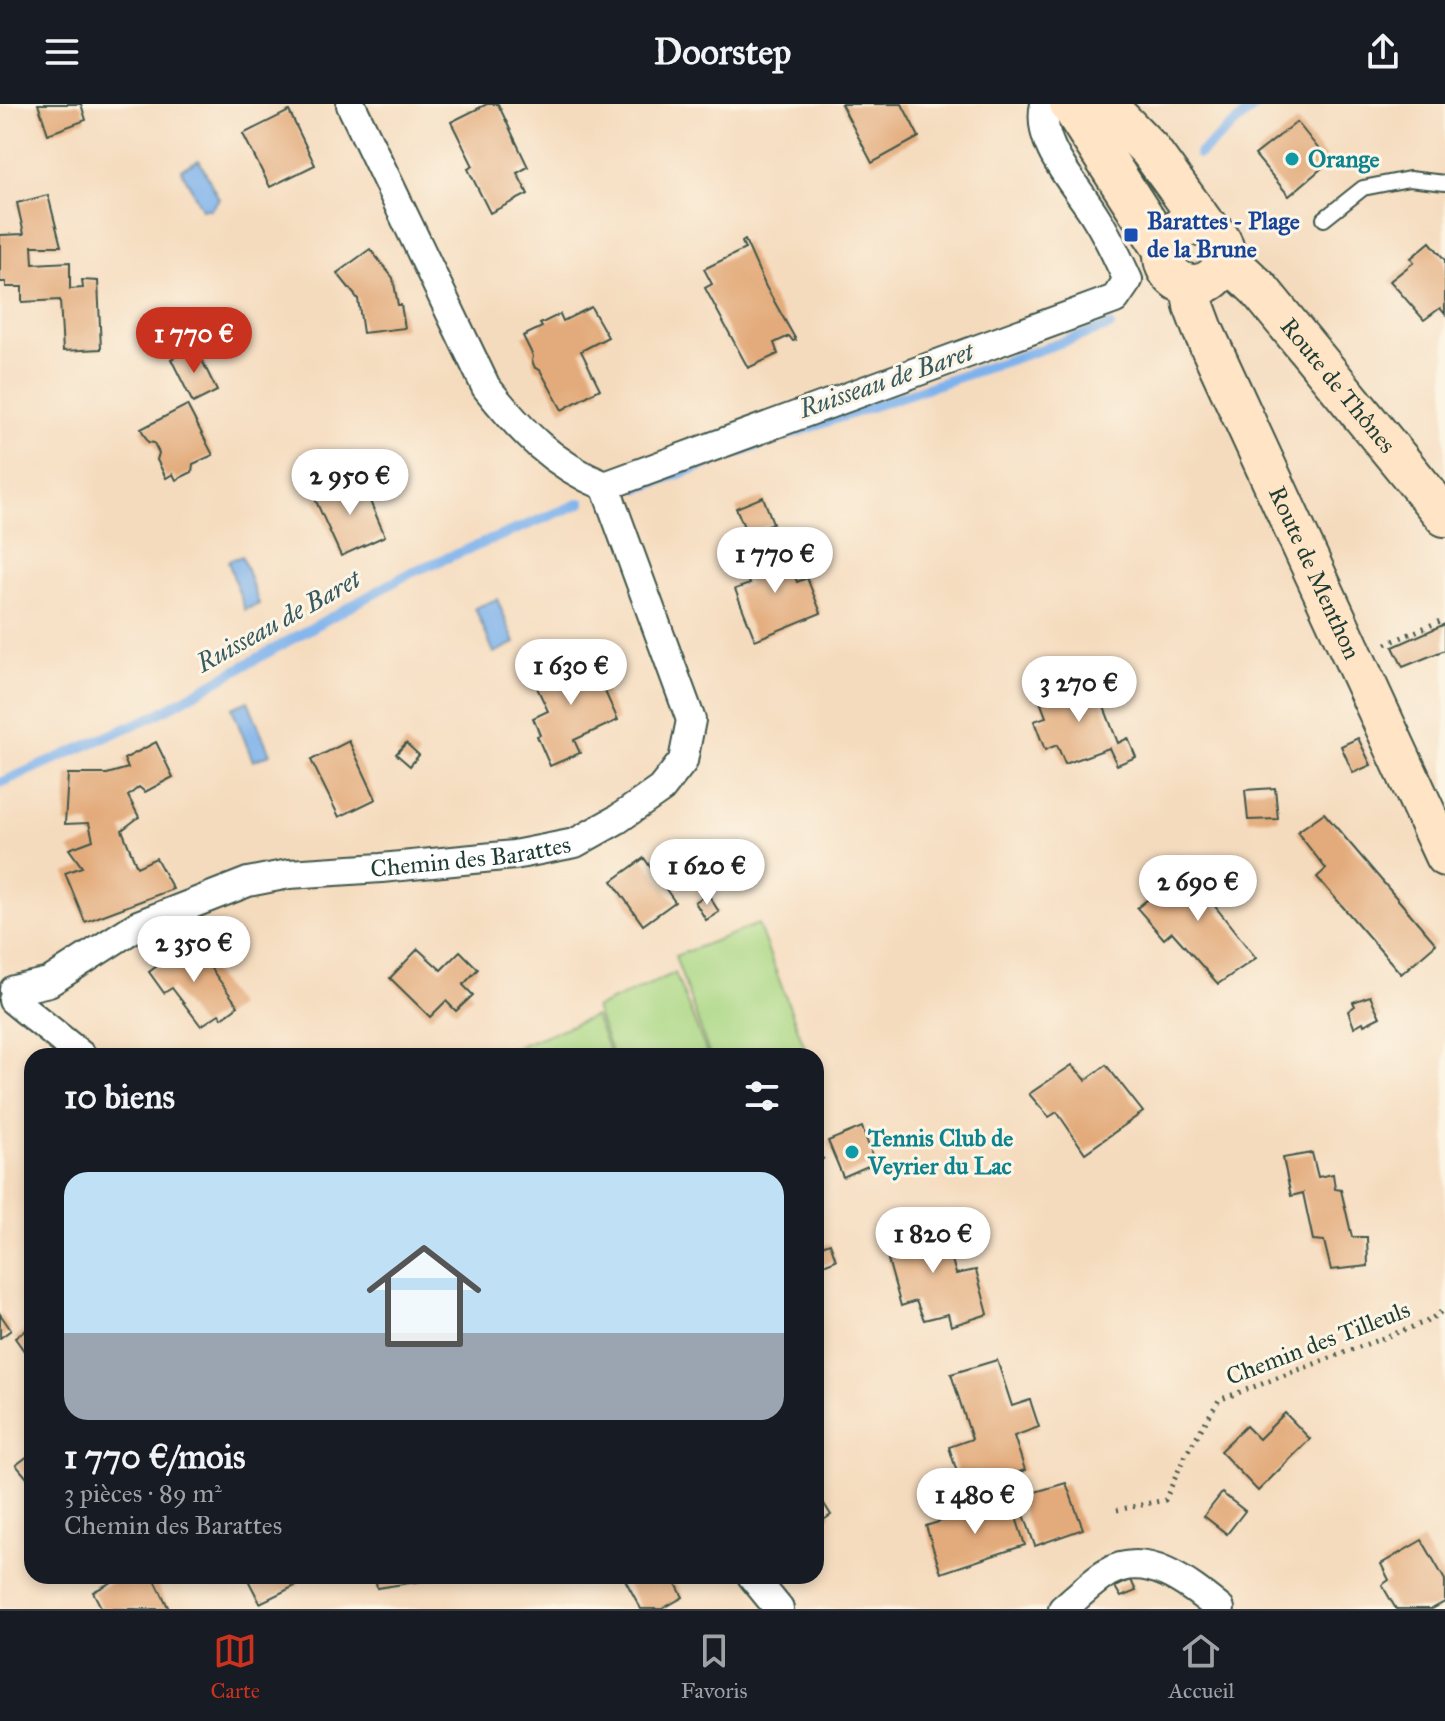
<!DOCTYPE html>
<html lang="fr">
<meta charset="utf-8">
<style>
body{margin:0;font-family:"IM FELL Great Primer",serif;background:#242831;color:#f1f3f6;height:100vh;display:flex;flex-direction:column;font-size:30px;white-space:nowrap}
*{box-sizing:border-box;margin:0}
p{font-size:26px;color:#9ea1a6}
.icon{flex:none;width:44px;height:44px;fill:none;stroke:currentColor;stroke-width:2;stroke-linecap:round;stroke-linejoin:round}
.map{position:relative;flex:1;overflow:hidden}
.sheet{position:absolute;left:24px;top:944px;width:800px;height:536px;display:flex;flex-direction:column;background:#171b24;border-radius:24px;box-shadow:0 4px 12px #0003}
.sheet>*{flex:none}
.price{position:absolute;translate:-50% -68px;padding:0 18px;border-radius:28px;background:#fff;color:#222;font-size:26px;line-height:52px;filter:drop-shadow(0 2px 4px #0008)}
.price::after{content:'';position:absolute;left:50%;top:48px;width:24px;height:18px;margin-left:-12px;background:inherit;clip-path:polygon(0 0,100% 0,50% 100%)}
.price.active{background:#c8321e;color:#fff}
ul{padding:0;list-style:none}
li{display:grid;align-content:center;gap:16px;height:424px;padding:0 40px}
li span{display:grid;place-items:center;height:248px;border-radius:24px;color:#555}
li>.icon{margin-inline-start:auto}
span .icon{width:144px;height:144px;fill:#fffc;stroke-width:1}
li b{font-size:34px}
h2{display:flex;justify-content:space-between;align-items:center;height:96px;padding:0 40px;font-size:34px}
header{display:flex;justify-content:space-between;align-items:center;height:104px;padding:0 40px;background:#171b24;font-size:36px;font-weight:800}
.tabs{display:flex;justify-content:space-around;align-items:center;height:112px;border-top:2px solid #363941;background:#171b24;font-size:22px;color:#9ea1a6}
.tabs a{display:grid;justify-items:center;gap:4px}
.tabs .active{color:#c8321e}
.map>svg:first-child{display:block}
.green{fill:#a9d783;stroke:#648a5c;stroke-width:2}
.water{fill:#7eb2ec;stroke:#4e7890;stroke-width:2}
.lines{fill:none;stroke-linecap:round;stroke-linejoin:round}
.stream{stroke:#7eb2ec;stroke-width:10}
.building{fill:#e3ab7b}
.service-casing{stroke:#3f5549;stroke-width:18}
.minor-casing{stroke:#3f5549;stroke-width:32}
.secondary-casing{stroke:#3f5549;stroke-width:44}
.path{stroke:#3f5549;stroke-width:5;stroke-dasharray:2 6;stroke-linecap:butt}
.service{stroke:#fff;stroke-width:14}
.minor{stroke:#fff;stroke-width:28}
.secondary{stroke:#ffe4c6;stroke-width:40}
.culture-dot{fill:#0f9aa8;stroke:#fcf5e5;stroke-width:3}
.transit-dot{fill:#1a4fb4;stroke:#fcf5e5;stroke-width:3}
.labels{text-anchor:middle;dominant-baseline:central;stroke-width:6;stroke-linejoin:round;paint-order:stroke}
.culture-label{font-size:24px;font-weight:bold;fill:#0d838f;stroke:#fcf5e5;text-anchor:start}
.transit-label{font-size:24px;font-weight:bold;fill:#164399;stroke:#fcf5e5;text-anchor:start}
.street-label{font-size:24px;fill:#1f3d34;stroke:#fcf5e5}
.water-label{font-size:26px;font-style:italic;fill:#375a62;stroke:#fcf5e5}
</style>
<header><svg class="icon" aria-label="menu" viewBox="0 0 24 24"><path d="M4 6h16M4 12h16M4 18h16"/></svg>Doorstep<svg class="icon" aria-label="share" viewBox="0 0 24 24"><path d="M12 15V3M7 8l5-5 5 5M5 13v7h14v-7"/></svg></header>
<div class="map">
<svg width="1445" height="1505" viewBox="0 0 1445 1505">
<rect width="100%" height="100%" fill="#fcf5e5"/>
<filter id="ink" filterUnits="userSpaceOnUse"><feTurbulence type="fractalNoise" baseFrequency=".0125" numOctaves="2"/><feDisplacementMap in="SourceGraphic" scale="16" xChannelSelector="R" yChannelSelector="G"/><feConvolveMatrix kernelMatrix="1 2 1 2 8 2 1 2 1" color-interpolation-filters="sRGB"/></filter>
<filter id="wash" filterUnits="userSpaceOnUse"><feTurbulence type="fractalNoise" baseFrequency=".006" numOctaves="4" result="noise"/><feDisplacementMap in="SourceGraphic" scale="32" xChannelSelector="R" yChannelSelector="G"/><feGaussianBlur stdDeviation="1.8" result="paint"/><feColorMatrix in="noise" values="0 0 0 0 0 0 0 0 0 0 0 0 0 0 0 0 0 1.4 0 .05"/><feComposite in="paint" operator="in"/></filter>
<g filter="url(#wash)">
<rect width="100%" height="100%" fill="#f5dbbe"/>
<!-- green -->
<g class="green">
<path d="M 758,820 L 808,952 L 710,952 L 675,852 Z"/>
<path d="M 675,869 L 708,952 L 613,952 L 595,904 Z"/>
<path d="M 595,912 L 611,952 L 516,952 L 513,944 Z"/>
</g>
<!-- water -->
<g class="water">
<path d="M 199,56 L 219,95 L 211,105 L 202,105 L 181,65 Z"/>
<path d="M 242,452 L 259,500 L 245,506 L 228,457 Z"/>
<path d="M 497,495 L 515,539 L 494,549 L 475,504 Z"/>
<path d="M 248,597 L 270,650 L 253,657 L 232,604 Z"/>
</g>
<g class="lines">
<!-- stream -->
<g class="stream">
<path d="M 1199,50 L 1258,0"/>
<path d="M 639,384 L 811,323 L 1110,222"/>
<path d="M 0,679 L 154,612 L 410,469 L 581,399"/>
</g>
</g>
<g id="blocks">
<!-- building -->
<g class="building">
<path d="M 38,0 L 81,0 L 86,16 L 48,30 Z"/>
<path d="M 487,0 L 498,0 L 528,63 L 517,69 L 528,90 L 490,109 L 468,65 L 473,62 L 451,18 Z"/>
<path d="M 841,0 L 902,0 L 919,33 L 872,59 Z"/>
<path d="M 289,7 L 315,61 L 270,83 L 243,30 Z"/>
<path d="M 1297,18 L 1329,58 L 1289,92 L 1255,51 Z"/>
<path d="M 48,91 L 61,142 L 32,142 L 33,160 L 70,158 L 70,185 L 83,184 L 82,176 L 98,177 L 101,245 L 63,247 L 60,196 L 22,198 L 22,183 L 6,183 L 6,178 L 0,178 L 0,131 L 24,130 L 17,99 Z"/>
<path d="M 745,136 L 766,183 L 796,236 L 793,237 L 789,232 L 774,239 L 778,250 L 748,264 L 705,184 L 712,180 L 704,165 L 745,145 L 742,138 Z"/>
<path d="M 1430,138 L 1445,156 L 1445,210 L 1440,204 L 1424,216 L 1390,177 L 1414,158 L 1411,154 Z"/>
<path d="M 370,145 L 393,174 L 398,201 L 401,201 L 405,224 L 363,229 L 358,195 L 337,169 Z"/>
<path d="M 591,203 L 608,233 L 581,247 L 600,285 L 562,306 L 540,266 L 535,264 L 532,257 L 533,252 L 523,232 L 542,223 L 540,220 L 560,210 L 563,217 Z"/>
<path d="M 195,242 L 217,287 L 193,299 L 171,255 Z"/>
<path d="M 187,301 L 213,351 L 193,360 L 192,368 L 176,376 L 173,370 L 166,374 L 157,356 L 159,349 L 154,339 L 148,338 L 141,325 Z"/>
<path d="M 360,374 L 385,432 L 341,452 L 315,395 Z"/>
<path d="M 763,393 L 773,419 L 747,430 L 736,404 Z"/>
<path d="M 783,443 L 797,478 L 807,474 L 821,509 L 755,536 L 735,485 L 750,480 L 742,460 Z"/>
<path d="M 1445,520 L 1445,546 L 1403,563 L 1393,543 Z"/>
<path d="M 587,548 L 618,616 L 574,636 L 580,649 L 550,662 L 537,632 L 540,631 L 533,614 L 548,607 L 532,573 Z"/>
<path d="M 1092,572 L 1118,639 L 1128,634 L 1136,653 L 1117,661 L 1109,644 L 1065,660 L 1057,641 L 1045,646 L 1034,617 L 1046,613 L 1038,592 Z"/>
<path d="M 1358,634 L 1371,661 L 1353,669 L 1341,642 Z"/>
<path d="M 349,637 L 376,695 L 339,713 L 311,656 Z"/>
<path d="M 156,638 L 173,673 L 145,688 L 139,683 L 128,692 L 139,713 L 122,726 L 137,763 L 156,754 L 173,785 L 85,818 L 65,769 L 82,763 L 69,745 L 93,736 L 89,719 L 65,720 L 68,670 L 107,670 L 128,664 L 124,655 Z"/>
<path d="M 406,639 L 419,651 L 410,662 L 396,650 Z"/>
<path d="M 1275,684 L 1278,715 L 1248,716 L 1245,686 Z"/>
<path d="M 1324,709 L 1436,840 L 1401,870 L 1317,773 L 1326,765 L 1297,728 Z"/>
<path d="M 644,754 L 675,798 L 643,821 L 612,777 Z"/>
<path d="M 1196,757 L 1221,787 L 1210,796 L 1256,854 L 1218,880 L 1172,828 L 1164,835 L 1137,804 Z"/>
<path d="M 708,790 L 719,808 L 706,816 L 695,798 Z"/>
<path d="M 191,837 L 238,902 L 222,914 L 219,910 L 201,922 L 172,884 L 164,889 L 149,868 Z"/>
<path d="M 418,845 L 441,866 L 460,847 L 478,865 L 463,881 L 473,891 L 456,907 L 446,897 L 430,913 L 390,874 Z"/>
<path d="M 1370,892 L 1380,913 L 1364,921 L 1363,918 L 1354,923 L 1348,907 L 1355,902 L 1353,898 Z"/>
<path d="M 1072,961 L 1086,976 L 1106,961 L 1143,1008 L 1085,1049 L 1057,1008 L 1049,1013 L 1029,990 Z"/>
<path d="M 862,1023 L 875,1059 L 843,1073 L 828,1037 Z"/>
<path d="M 1312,1049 L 1318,1073 L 1333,1070 L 1335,1085 L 1341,1086 L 1352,1133 L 1367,1133 L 1368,1162 L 1331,1166 L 1324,1137 L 1313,1136 L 1303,1089 L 1291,1092 L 1283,1054 Z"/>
<path d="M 940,1113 L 956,1170 L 976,1166 L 988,1210 L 951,1222 L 948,1210 L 924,1216 L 916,1197 L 901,1202 L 887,1152 L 894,1150 L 890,1127 Z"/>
<path d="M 830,1139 L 836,1156 L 816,1164 L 816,1144 Z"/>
<path d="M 0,1210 L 11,1226 L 0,1234 Z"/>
<path d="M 29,1224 L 32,1228 L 32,1258 L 15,1234 Z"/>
<path d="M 997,1256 L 1012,1302 L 1030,1296 L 1039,1323 L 1014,1332 L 1025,1366 L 963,1387 L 949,1343 L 972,1335 L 951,1270 Z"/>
<path d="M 1285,1309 L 1310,1335 L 1258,1387 L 1220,1347 L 1246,1322 L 1259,1335 Z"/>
<path d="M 32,1349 L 32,1370 L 27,1374 L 16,1361 Z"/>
<path d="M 1066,1379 L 1083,1425 L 1035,1442 L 1018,1393 Z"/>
<path d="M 816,1387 L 831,1411 L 816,1421 Z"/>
<path d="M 1222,1389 L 1245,1407 L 1227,1430 L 1204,1412 Z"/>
<path d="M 1010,1395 L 1025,1441 L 941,1469 L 926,1422 Z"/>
<path d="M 1422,1436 L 1445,1476 L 1445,1498 L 1432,1505 L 1396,1505 L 1382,1481 L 1389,1476 L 1381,1460 Z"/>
<path d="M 123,1472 L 133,1472 L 134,1475 L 140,1472 L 153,1472 L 169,1505 L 102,1505 L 93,1488 Z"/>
<path d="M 246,1472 L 296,1472 L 299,1480 L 260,1499 Z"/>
<path d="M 375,1472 L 442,1472 L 442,1474 L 377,1484 Z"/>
<path d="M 623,1472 L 672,1472 L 683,1493 L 662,1505 L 641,1505 Z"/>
<path d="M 1131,1476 L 1136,1487 L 1121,1493 L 1115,1483 Z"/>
</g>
</g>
</g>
<g filter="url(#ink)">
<use href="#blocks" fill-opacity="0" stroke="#3f5549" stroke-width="2"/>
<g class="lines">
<!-- service casing -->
<g class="service-casing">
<path id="service" d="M 1324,115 L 1363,84 L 1409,75 L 1445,79"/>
</g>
<!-- minor casing -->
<g class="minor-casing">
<g id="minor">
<path d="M 605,382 L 1115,195 L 1128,176 C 1118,155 1109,134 1097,115 C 1078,82 1035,42 1045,0"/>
<path id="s1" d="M 14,886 L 49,878 L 138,821 L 248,778 L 289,770 L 381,764 L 514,751 L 575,739 L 618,715 L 661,685 L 683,657 L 691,616 L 605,382 C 552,360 521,327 486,283 L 351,1"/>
<path d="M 13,896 L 82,952"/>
<path d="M 752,1472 L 779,1505"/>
<path d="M 1063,1505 C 1077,1493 1091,1479 1107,1469 C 1147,1445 1190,1481 1220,1505"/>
</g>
</g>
<!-- secondary casing -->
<g class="secondary-casing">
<g id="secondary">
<path d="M 1070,0 L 1164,146"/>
<path d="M 1105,0 L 1150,46 L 1206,123"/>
<circle cx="1194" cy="151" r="30"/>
<path id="s2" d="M 1223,158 L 1243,170 L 1259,185 L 1445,412"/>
<path id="s3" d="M 1191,181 L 1194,202 L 1203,226 L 1445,752"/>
</g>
</g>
<!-- path -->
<g class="path">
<path d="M 1386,540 L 1445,515"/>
<path d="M 816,1049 L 826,1060"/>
<path d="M 1117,1406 L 1165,1396 L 1186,1350 L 1219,1296 L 1428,1217 L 1445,1205"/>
</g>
<!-- service -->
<use href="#service" class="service"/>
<!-- minor -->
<use href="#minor" class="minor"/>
<!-- secondary -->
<use href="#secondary" class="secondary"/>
</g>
</g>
<!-- markers -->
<g class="culture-dot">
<circle cx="1292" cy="55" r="8"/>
<circle cx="852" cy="1048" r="8"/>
</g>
<rect class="transit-dot" x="1123" y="123" width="16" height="16" rx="4"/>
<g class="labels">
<!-- culture labels -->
<g class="culture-label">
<text x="1308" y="55">Orange</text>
<text x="868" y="1034">Tennis Club de<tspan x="868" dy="28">Veyrier du Lac</tspan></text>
</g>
<!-- transit labels -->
<g class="transit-label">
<text x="1147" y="117">Barattes - Plage<tspan x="1147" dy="28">de la Brune</tspan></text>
</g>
<!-- street labels -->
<g class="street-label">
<text stroke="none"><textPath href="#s2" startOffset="170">Route de Thônes</textPath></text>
<text stroke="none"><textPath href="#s3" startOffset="314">Route de Menthon</textPath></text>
<text stroke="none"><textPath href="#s1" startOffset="484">Chemin des Barattes</textPath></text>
<text transform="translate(1318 1239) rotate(-21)">Chemin des Tilleuls</text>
</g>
<!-- water labels -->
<g class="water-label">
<text transform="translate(886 276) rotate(-19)">Ruisseau de Baret</text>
<text transform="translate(278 517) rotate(-29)">Ruisseau de Baret</text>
</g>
</g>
</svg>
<b class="price active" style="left:194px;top:271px">1 770 €</b>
<b class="price" style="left:350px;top:413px">2 950 €</b>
<b class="price" style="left:775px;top:491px">1 770 €</b>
<b class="price" style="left:571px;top:603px">1 630 €</b>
<b class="price" style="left:1079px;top:620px">3 270 €</b>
<b class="price" style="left:707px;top:803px">1 620 €</b>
<b class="price" style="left:1198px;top:819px">2 690 €</b>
<b class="price" style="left:194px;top:880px">2 350 €</b>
<b class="price" style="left:933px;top:1171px">1 820 €</b>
<b class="price" style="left:975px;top:1432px">1 480 €</b>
<section class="sheet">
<h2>10 biens<svg class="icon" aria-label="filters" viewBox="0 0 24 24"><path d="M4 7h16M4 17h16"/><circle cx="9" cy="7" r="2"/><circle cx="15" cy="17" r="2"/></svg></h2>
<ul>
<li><span style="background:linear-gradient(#bfe0f5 65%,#9aa5b1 0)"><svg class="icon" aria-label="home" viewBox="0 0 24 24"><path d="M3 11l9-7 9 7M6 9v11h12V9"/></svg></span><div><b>1 770 €/mois</b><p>3 pièces · 89 m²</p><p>Chemin des Barattes</p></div></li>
</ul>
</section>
</div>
<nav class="tabs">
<a class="active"><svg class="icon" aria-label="map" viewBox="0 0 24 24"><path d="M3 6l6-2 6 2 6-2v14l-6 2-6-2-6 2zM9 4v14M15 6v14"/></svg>Carte</a>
<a><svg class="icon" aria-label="saved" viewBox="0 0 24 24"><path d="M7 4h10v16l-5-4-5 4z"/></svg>Favoris</a>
<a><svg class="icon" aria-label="home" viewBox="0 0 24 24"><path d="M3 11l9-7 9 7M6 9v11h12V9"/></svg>Accueil</a>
</nav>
